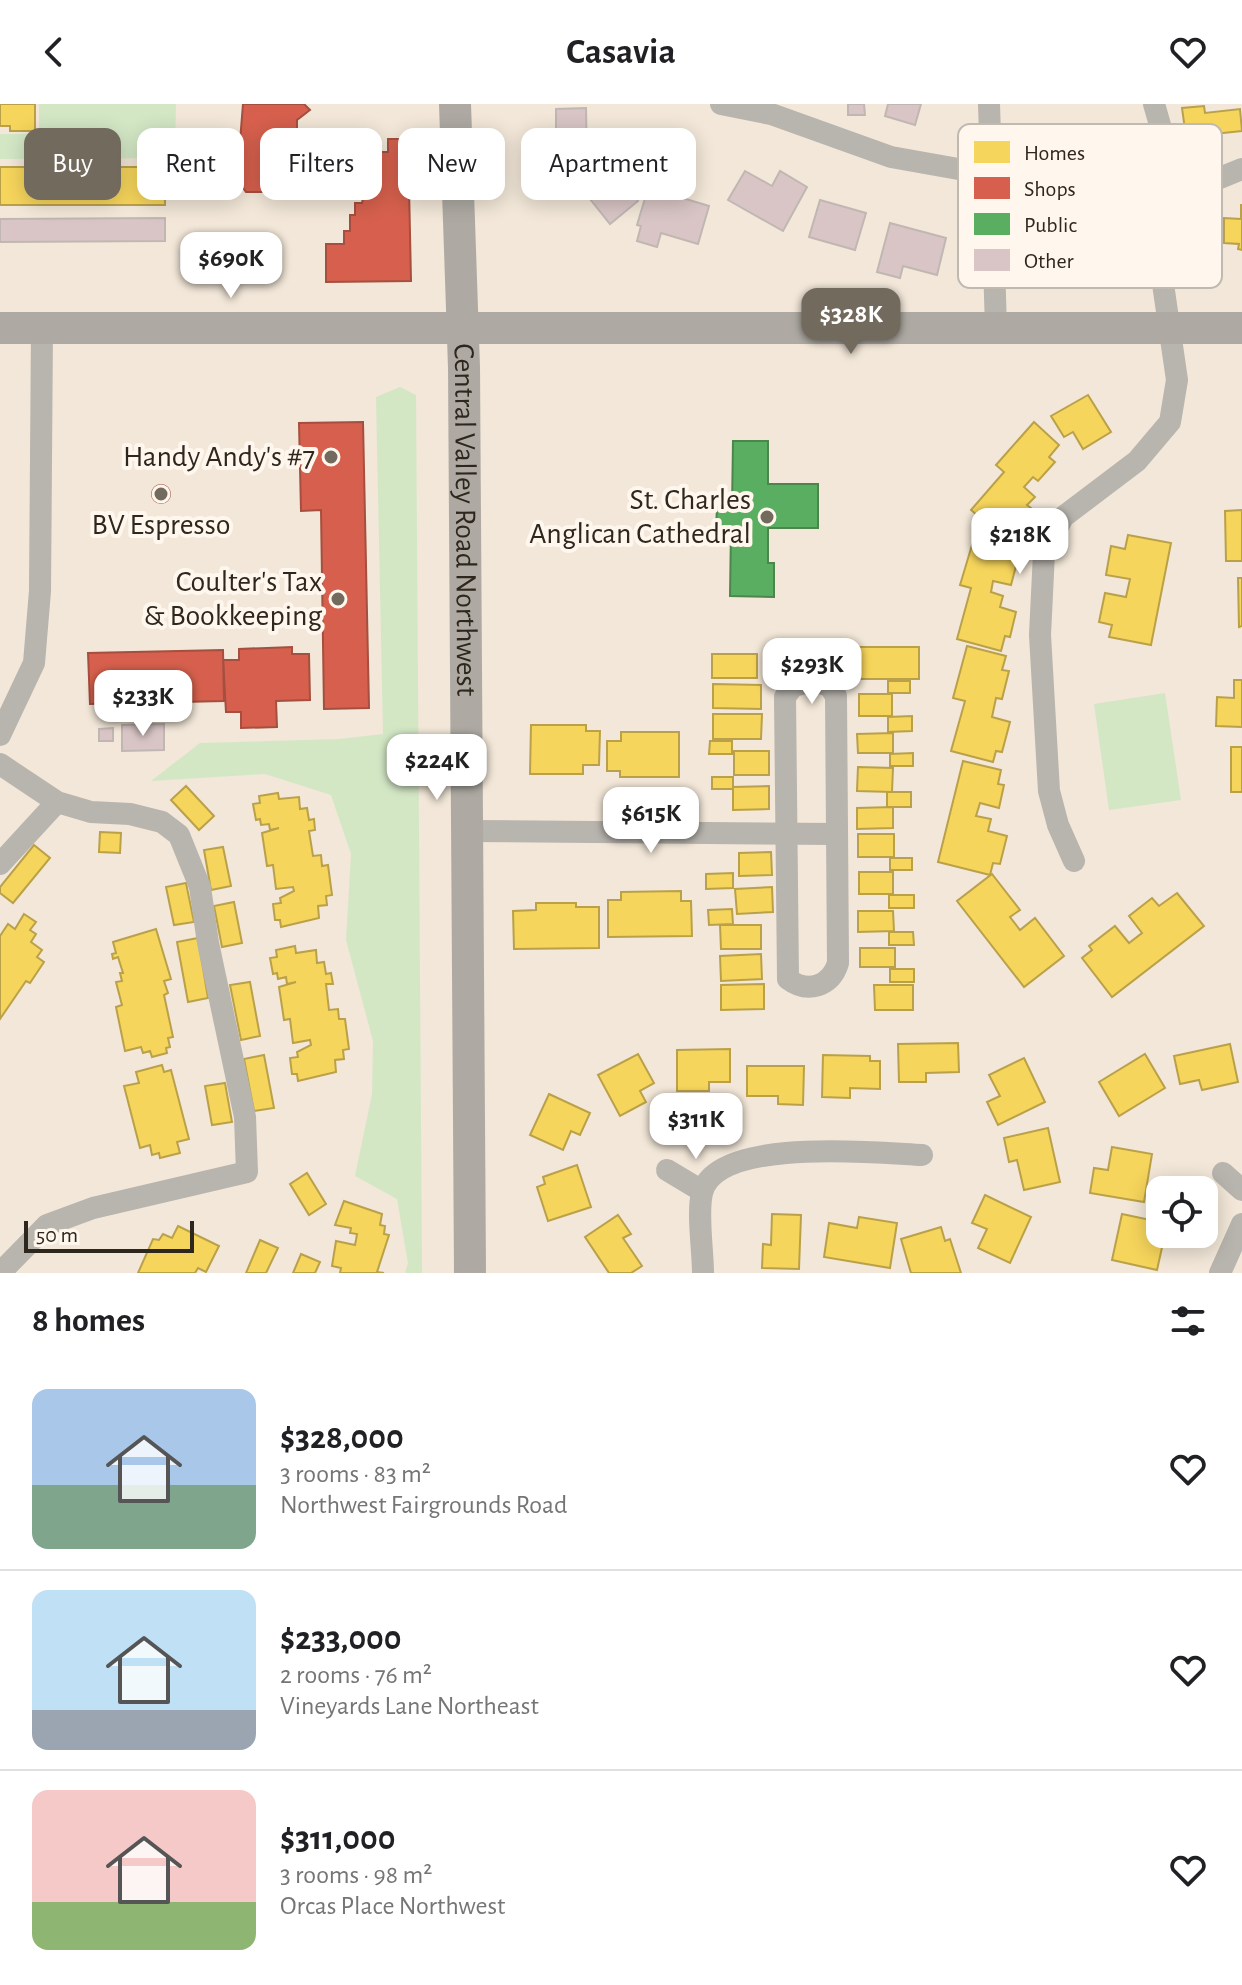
<!DOCTYPE html>
<meta charset="utf-8">
<style>
body{margin:0;font-family:"Alegreya Sans",sans-serif;background:#f6f6f6;color:#202124;height:100vh;display:flex;flex-direction:column;font-size:30px;white-space:nowrap}
*{box-sizing:border-box;margin:0}
p{font-size:26px;color:#757577}
.icon{flex:none;width:44px;height:44px;fill:none;stroke:currentColor;stroke-width:2;stroke-linecap:round;stroke-linejoin:round}
.map{position:relative;height:1169px;overflow:hidden}
.sheet{display:flex;flex-direction:column;background:#fff;flex:1}
.sheet>*{flex:none}
.banner{position:absolute;left:24px;top:24px;width:800px;height:72px;display:flex;gap:16px}
.tools{position:absolute;left:1146px;top:1072px;display:grid;gap:16px}
.tools a{display:grid;place-items:center;width:72px;height:72px;border-radius:16px;background:#fff;box-shadow:0 4px 20px #0003;font-size:40px}
.scale{position:absolute;left:24px;bottom:20px;width:170px;box-sizing:border-box;padding-left:8px;border:4px solid #2e271d;border-top:0;font-size:22px;line-height:28px;white-space:nowrap;color:#2e271d;-webkit-text-stroke:6px #fff7ed;paint-order:stroke}
.price{position:absolute;translate:-50% -68px;padding:0 18px;border-radius:16px;background:#fff;color:#222;font-size:26px;line-height:52px;filter:drop-shadow(0 2px 4px #0008)}
.price::after{content:'';position:absolute;left:50%;top:48px;width:24px;height:18px;margin-left:-12px;background:inherit;clip-path:polygon(0 0,100% 0,50% 100%)}
.price.on{background:#736a5e;color:#fff}
ul{padding:0;list-style:none}
li{display:flex;align-items:center;gap:24px;height:200px;padding:0 32px}
li+li{border-top:2px solid #e0e0e0}
li span{display:grid;place-items:center;flex:none;width:224px;height:160px;border-radius:16px;color:#555}
li>.icon{margin-inline-start:auto}
span .icon{width:96px;height:96px;fill:#fffc;stroke-width:1}
li b{font-size:34px}
h2{display:flex;justify-content:space-between;align-items:center;height:96px;padding:0 32px;font-size:34px}
.pill{padding:0 28px;border-radius:16px;background:#fff;box-shadow:0 4px 20px #0003;font-size:28px;line-height:72px}
.pill.on{background:#736a5e;color:#fff}
header{display:flex;justify-content:space-between;align-items:center;height:104px;padding:0 32px;background:#fff;font-size:36px;font-weight:600}
.map>svg:first-child{display:block}
.green{fill:#d3e7c5}
.homes{fill:#f6d55c;stroke:#baa149;stroke-width:2}
.shops{fill:#d6604d;stroke:#a44f3f;stroke-width:2}
.public{fill:#5aae61;stroke:#4d864d;stroke-width:2}
.building{fill:#d9c5c5;stroke:#c1b7b2;stroke-width:2}
.lines{fill:none;stroke-linecap:round;stroke-linejoin:round}
.minor{stroke:#b8b4ae;stroke-width:22}
.secondary{stroke:#aeaaa3;stroke-width:32}
.poi-dot{fill:#736a5e;stroke:#fff7ed;stroke-width:3}
.labels{text-anchor:middle;dominant-baseline:central;stroke-width:8;stroke-linejoin:round;paint-order:stroke}
.poi-label{font-size:30px;fill:#2e271d;stroke:#fff7ed;text-anchor:end}
.street-label{font-size:30px;fill:#2e271d;stroke:#fff7ed}
.key{fill:#fff7ed;stroke:#c0b9af;stroke-width:2}
.key-label{font-size:22px;fill:#2e271d}
</style>
<header><svg class="icon" aria-label="back" viewBox="0 0 24 24"><path d="M15 5l-7 7 7 7"/></svg>Casavia<svg class="icon" aria-label="heart" viewBox="0 0 24 24"><path d="M12 20l-8-8c-3-5 5-10 8-4 3-6 11-1 8 4z"/></svg></header>
<div class="map">
<svg width="1242" height="1169" viewBox="0 0 1242 1169">
<rect width="100%" height="100%" fill="#f2e7d8"/>
<!-- green -->
<g class="green">
<path d="M 39,0 L 176,0 L 175,54 L 0,55 L 0,30 L 39,30 Z"/>
<path d="M 400,283 L 416,291 L 422,1169 L 405,1169 L 408,1159 L 397,1095 L 355,1072 L 372,990 L 373,937 L 346,836 L 351,750 L 331,691 L 265,670 L 151,677 L 200,639 L 339,635 L 383,630 L 376,293 Z"/>
<path d="M 1165,589 L 1181,696 L 1109,706 L 1094,600 Z"/>
</g>
<!-- homes -->
<g class="homes">
<path d="M 0,0 L 35,0 L 35,27 L 10,27 L 10,22 L 0,22 Z"/>
<path d="M 1204,2 L 1205,9 L 1240,5 L 1242,27 L 1186,33 L 1182,4 Z"/>
<rect x="0" y="63" width="165" height="38"/>
<path d="M 1241,101 L 1242,101 L 1242,146 L 1238,145 L 1239,140 L 1224,139 L 1224,114 L 1241,115 Z"/>
<path d="M 1088,291 L 1111,328 L 1083,345 L 1073,328 L 1064,333 L 1051,312 Z"/>
<path d="M 1034,318 L 1059,341 L 1049,353 L 1055,358 L 1038,377 L 1033,373 L 1024,383 L 1035,393 L 1027,401 L 1032,405 L 1011,429 L 1007,426 L 1001,432 L 971,406 L 1004,368 L 996,361 Z"/>
<path d="M 1242,406 L 1242,457 L 1226,457 L 1225,407 Z"/>
<path d="M 975,431 L 1021,443 L 1011,481 L 993,477 L 991,488 L 1003,492 L 1000,503 L 1016,508 L 1010,533 L 1005,532 L 1001,547 L 957,535 L 971,484 L 960,481 Z"/>
<path d="M 1128,431 L 1171,439 L 1151,541 L 1109,533 L 1112,521 L 1099,518 L 1105,489 L 1126,493 L 1130,475 L 1106,471 L 1111,442 L 1125,445 Z"/>
<path d="M 1238,474 L 1242,474 L 1242,522 L 1239,523 Z"/>
<path d="M 967,542 L 1006,552 L 1002,566 L 1009,567 L 1002,595 L 996,594 L 992,613 L 1010,618 L 1002,648 L 996,647 L 993,658 L 951,647 L 965,597 L 953,594 Z"/>
<rect x="859" y="543" width="60" height="32"/>
<rect x="712" y="550" width="45" height="24"/>
<path d="M 1234,576 L 1242,576 L 1242,623 L 1216,622 L 1217,593 L 1234,594 Z"/>
<rect x="888" y="577" width="22" height="12"/>
<path d="M 713,580 L 761,581 L 761,605 L 713,604 Z"/>
<rect x="859" y="590" width="33" height="22"/>
<path d="M 713,610 L 762,610 L 761,635 L 713,635 Z"/>
<path d="M 912,612 L 912,627 L 888,628 L 888,613 Z"/>
<path d="M 531,621 L 586,621 L 586,627 L 600,627 L 599,661 L 583,661 L 583,670 L 530,670 Z"/>
<path d="M 621,628 L 679,628 L 679,673 L 620,673 L 620,667 L 607,667 L 607,637 L 621,637 Z"/>
<path d="M 893,629 L 893,649 L 858,649 L 857,630 Z"/>
<path d="M 710,637 L 732,637 L 732,650 L 709,650 Z"/>
<rect x="1231" y="643" width="11" height="45"/>
<rect x="734" y="647" width="35" height="24"/>
<path d="M 913,649 L 913,662 L 890,662 L 890,650 Z"/>
<path d="M 963,657 L 1001,666 L 998,680 L 1004,681 L 999,704 L 980,699 L 976,712 L 991,715 L 988,727 L 1007,732 L 1000,760 L 993,759 L 990,771 L 938,758 Z"/>
<path d="M 858,663 L 893,664 L 892,688 L 857,687 Z"/>
<rect x="712" y="673" width="21" height="12"/>
<path d="M 186,682 L 214,712 L 199,726 L 171,696 Z"/>
<path d="M 769,682 L 769,705 L 733,706 L 733,683 Z"/>
<rect x="887" y="688" width="24" height="15"/>
<path d="M 278,689 L 279,695 L 299,693 L 300,705 L 307,704 L 309,716 L 314,715 L 315,726 L 309,727 L 313,752 L 321,751 L 322,762 L 328,761 L 332,791 L 326,792 L 327,801 L 318,802 L 319,814 L 281,823 L 280,816 L 275,816 L 273,800 L 281,799 L 280,794 L 294,787 L 293,783 L 276,785 L 273,761 L 267,762 L 262,729 L 279,724 L 270,726 L 269,720 L 261,721 L 260,715 L 256,716 L 253,700 L 260,699 L 259,692 Z"/>
<path d="M 893,703 L 893,724 L 857,725 L 857,704 Z"/>
<path d="M 100,728 L 121,729 L 120,749 L 99,748 Z"/>
<rect x="858" y="730" width="36" height="23"/>
<path d="M 34,741 L 50,754 L 13,799 L 0,789 L 0,783 Z"/>
<path d="M 223,743 L 231,782 L 211,786 L 204,746 Z"/>
<path d="M 771,748 L 772,771 L 739,772 L 739,749 Z"/>
<rect x="890" y="754" width="22" height="12"/>
<rect x="859" y="768" width="34" height="22"/>
<path d="M 733,769 L 733,784 L 706,785 L 706,770 Z"/>
<path d="M 992,770 L 1020,806 L 1010,813 L 1020,826 L 1035,814 L 1064,852 L 1024,883 L 957,797 Z"/>
<path d="M 186,779 L 194,818 L 174,821 L 166,783 Z"/>
<path d="M 772,783 L 773,808 L 737,810 L 735,785 Z"/>
<path d="M 681,787 L 681,797 L 691,797 L 692,832 L 608,833 L 608,796 L 621,796 L 621,788 Z"/>
<path d="M 1177,789 L 1204,822 L 1112,893 L 1082,854 L 1092,846 L 1089,842 L 1115,822 L 1129,839 L 1142,829 L 1129,812 L 1152,794 L 1159,802 Z"/>
<rect x="889" y="791" width="25" height="13"/>
<path d="M 234,798 L 242,839 L 222,843 L 214,802 Z"/>
<path d="M 536,799 L 576,799 L 576,803 L 599,803 L 599,844 L 514,845 L 513,807 L 536,806 Z"/>
<path d="M 732,805 L 733,820 L 709,821 L 708,806 Z"/>
<path d="M 858,807 L 893,807 L 894,827 L 858,828 Z"/>
<path d="M 24,810 L 36,818 L 30,826 L 36,830 L 31,838 L 42,846 L 37,853 L 44,858 L 30,879 L 26,877 L 0,915 L 0,832 L 8,820 L 15,825 Z"/>
<path d="M 720,821 L 761,821 L 761,845 L 721,845 Z"/>
<path d="M 156,825 L 171,875 L 164,877 L 168,889 L 164,891 L 173,933 L 168,934 L 170,943 L 166,944 L 167,949 L 152,953 L 150,947 L 143,949 L 141,943 L 125,947 L 116,903 L 122,901 L 116,878 L 122,877 L 120,869 L 123,869 L 118,853 L 113,855 L 112,850 L 116,849 L 113,838 Z"/>
<path d="M 889,828 L 913,828 L 914,841 L 889,841 Z"/>
<path d="M 198,834 L 208,894 L 188,898 L 177,838 Z"/>
<path d="M 295,842 L 296,849 L 316,846 L 317,859 L 324,858 L 326,870 L 331,869 L 333,880 L 326,880 L 329,906 L 338,905 L 339,915 L 345,915 L 349,945 L 343,946 L 344,955 L 335,956 L 336,968 L 298,977 L 297,970 L 292,970 L 290,954 L 298,953 L 297,948 L 311,941 L 310,936 L 293,939 L 290,915 L 284,916 L 279,883 L 296,878 L 287,880 L 286,873 L 278,875 L 277,869 L 273,870 L 270,854 L 277,853 L 276,846 Z"/>
<rect x="860" y="844" width="35" height="19"/>
<path d="M 761,850 L 762,875 L 721,877 L 720,852 Z"/>
<rect x="890" y="865" width="24" height="13"/>
<path d="M 250,878 L 260,932 L 241,936 L 230,881 Z"/>
<path d="M 764,880 L 764,905 L 721,906 L 721,881 Z"/>
<path d="M 874,881 L 913,881 L 913,906 L 875,906 Z"/>
<path d="M 958,939 L 959,968 L 926,969 L 926,978 L 899,978 L 898,940 Z"/>
<path d="M 1230,940 L 1238,978 L 1202,986 L 1199,976 L 1180,980 L 1174,952 Z"/>
<path d="M 730,945 L 730,978 L 709,978 L 709,987 L 677,987 L 677,946 Z"/>
<path d="M 638,950 L 654,979 L 640,987 L 646,998 L 620,1012 L 598,971 Z"/>
<path d="M 1145,950 L 1165,984 L 1119,1012 L 1099,978 Z"/>
<path d="M 264,951 L 274,1004 L 254,1007 L 244,955 Z"/>
<path d="M 823,951 L 870,952 L 870,957 L 880,957 L 880,985 L 850,984 L 850,994 L 822,993 Z"/>
<path d="M 1024,954 L 1045,998 L 998,1021 L 987,998 L 1000,992 L 989,971 Z"/>
<path d="M 162,961 L 164,968 L 171,966 L 189,1035 L 177,1038 L 180,1049 L 160,1054 L 159,1049 L 152,1051 L 150,1041 L 140,1044 L 124,982 L 139,979 L 136,968 Z"/>
<path d="M 747,962 L 804,962 L 803,1001 L 778,1000 L 778,992 L 747,992 Z"/>
<path d="M 225,979 L 232,1018 L 212,1021 L 205,982 Z"/>
<path d="M 549,990 L 590,1009 L 580,1031 L 571,1027 L 563,1046 L 530,1031 Z"/>
<path d="M 1048,1024 L 1060,1078 L 1024,1086 L 1017,1056 L 1009,1058 L 1004,1034 Z"/>
<path d="M 1112,1043 L 1152,1050 L 1144,1098 L 1090,1089 L 1094,1064 L 1108,1066 Z"/>
<path d="M 577,1061 L 591,1103 L 548,1117 L 537,1083 L 545,1080 L 543,1073 Z"/>
<path d="M 307,1069 L 326,1100 L 309,1111 L 290,1080 Z"/>
<path d="M 985,1091 L 1031,1113 L 1010,1159 L 978,1144 L 987,1125 L 972,1119 Z"/>
<path d="M 344,1097 L 382,1110 L 380,1121 L 385,1122 L 384,1130 L 389,1131 L 377,1168 L 384,1169 L 340,1169 L 341,1164 L 332,1162 L 336,1137 L 355,1141 L 356,1136 L 357,1130 L 350,1129 L 351,1124 L 335,1121 Z"/>
<path d="M 772,1110 L 801,1111 L 799,1165 L 762,1164 L 763,1140 L 771,1141 Z"/>
<path d="M 1122,1110 L 1160,1118 L 1160,1130 L 1165,1130 L 1157,1166 L 1112,1156 Z"/>
<path d="M 618,1111 L 631,1130 L 623,1134 L 642,1162 L 631,1169 L 609,1169 L 585,1133 Z"/>
<path d="M 859,1113 L 897,1119 L 890,1164 L 824,1153 L 829,1119 L 857,1124 Z"/>
<path d="M 178,1122 L 219,1142 L 206,1168 L 198,1164 L 195,1169 L 138,1169 L 153,1135 L 159,1136 L 163,1130 L 172,1134 Z"/>
<path d="M 941,1123 L 945,1137 L 950,1135 L 961,1169 L 911,1169 L 901,1135 Z"/>
<path d="M 260,1136 L 278,1144 L 266,1169 L 246,1169 Z"/>
<path d="M 301,1150 L 320,1158 L 315,1169 L 293,1169 Z"/>
</g>
<!-- shops -->
<g class="shops">
<path d="M 243,0 L 304,0 L 310,6 L 297,16 L 297,32 L 285,32 L 281,76 L 269,88 L 246,88 L 237,75 Z"/>
<path d="M 388,35 L 408,35 L 411,177 L 326,178 L 326,140 L 344,140 L 344,127 L 350,127 L 350,111 L 355,111 L 355,99 L 362,99 L 367,75 L 374,75 L 374,61 L 380,60 L 380,48 L 388,48 Z"/>
<path d="M 363,318 L 369,604 L 324,605 L 321,406 L 301,407 L 299,319 Z"/>
<circle cx="161" cy="390" r="9"/>
<path d="M 292,543 L 292,550 L 309,550 L 310,596 L 276,597 L 277,623 L 241,624 L 241,608 L 226,608 L 223,556 L 239,556 L 239,545 Z"/>
<path d="M 223,546 L 224,597 L 90,600 L 88,549 Z"/>
</g>
<!-- public -->
<path class="public" d="M 733,337 L 768,337 L 768,380 L 818,380 L 818,424 L 768,424 L 768,459 L 774,459 L 774,493 L 730,492 L 731,426 L 716,426 L 717,403 L 732,403 Z"/>
<!-- building -->
<g class="building">
<path d="M 848,0 L 864,0 L 865,11 L 848,11 Z"/>
<path d="M 888,0 L 921,0 L 915,21 L 885,12 Z"/>
<path d="M 586,4 L 587,56 L 540,57 L 539,28 L 556,27 L 556,5 Z"/>
<path d="M 611,54 L 628,74 L 622,79 L 638,97 L 610,120 L 578,80 Z"/>
<path d="M 655,61 L 683,69 L 676,92 L 709,102 L 698,140 L 661,129 L 657,143 L 637,137 L 641,122 L 637,121 Z"/>
<path d="M 745,67 L 772,82 L 780,67 L 807,83 L 783,127 L 728,96 Z"/>
<path d="M 820,96 L 866,109 L 855,146 L 809,133 Z"/>
<path d="M 165,114 L 165,137 L 0,138 L 0,115 Z"/>
<path d="M 890,119 L 946,134 L 937,171 L 903,162 L 900,174 L 877,168 Z"/>
<path d="M 164,620 L 164,646 L 122,647 L 122,621 Z"/>
<path d="M 113,624 L 113,637 L 99,637 L 99,625 Z"/>
</g>
<g class="lines">
<!-- minor -->
<g class="minor">
<path d="M 721,0 L 771,10 L 891,53 L 992,71"/>
<path d="M 989,0 L 996,224"/>
<path d="M 1154,0 L 1178,84 L 1188,100"/>
<path d="M 810,578 L 829,581 L 836,592 L 838,859 C 831,882 808,890 788,875 L 785,593 L 793,582 Z"/>
<path d="M 0,631 L 34,559 L 40,487 L 42,224"/>
<path d="M 0,660 L 57,698 L 91,708 L 130,710 L 162,718 L 179,731 L 200,783 L 208,839 L 245,1013 L 247,1068 L 93,1104 L 47,1121 L 0,1169"/>
<path d="M 465,727 L 837,730"/>
<path d="M 1074,757 L 1058,721 L 1049,687 L 1040,531 L 1044,449 L 1063,413 L 1137,357 L 1170,318 L 1177,276 L 1163,180 L 1166,142 L 1188,100 L 1210,78 L 1242,65"/>
<path d="M 0,760 L 57,698"/>
<path d="M 667,1066 L 702,1087"/>
<path d="M 1223,1069 L 1242,1086"/>
<path d="M 703,1169 C 703,1147 697,1109 702,1089 C 716,1032 878,1049 922,1051"/>
<path d="M 1220,1169 L 1242,1120"/>
</g>
<!-- secondary -->
<g class="secondary">
<path id="s1" d="M 455,0 L 464,263 L 470,1169"/>
<path d="M 0,224 L 1242,224"/>
</g>
</g>
<!-- markers -->
<g class="poi-dot">
<circle cx="331" cy="353" r="8"/>
<circle cx="161" cy="390" r="8"/>
<circle cx="767" cy="413" r="8"/>
<circle cx="338" cy="495" r="8"/>
</g>
<g class="labels">
<!-- poi labels -->
<g class="poi-label">
<text x="315" y="353">Handy Andy's #7</text>
<text x="751" y="396">St. Charles<tspan x="751" dy="34">Anglican Cathedral</tspan></text>
<text x="161" y="421" text-anchor="middle">BV Espresso</text>
<text x="322" y="478">Coulter's Tax<tspan x="322" dy="34">&amp; Bookkeeping</tspan></text>
</g>
<!-- street labels -->
<g class="street-label">
<text stroke="none"><textPath href="#s1" startOffset="416">Central Valley Road Northwest</textPath></text>
</g>
</g>
<!-- legend -->
<rect x="958" y="20" width="264" height="164" rx="12" class="key"/>
<rect x="974" y="37" width="36" height="22" fill="#f6d55c"/>
<rect x="974" y="73" width="36" height="22" fill="#d6604d"/>
<rect x="974" y="109" width="36" height="22" fill="#5aae61"/>
<rect x="974" y="145" width="36" height="22" fill="#d9c5c5"/>
<g class="key-label">
<text x="1024" y="56">Homes</text>
<text x="1024" y="92">Shops</text>
<text x="1024" y="128">Public</text>
<text x="1024" y="164">Other</text>
</g>
</svg>
<div class="tools">
<a><svg class="icon" aria-label="locate" viewBox="0 0 24 24"><circle cx="12" cy="12" r="6"/><path d="M12 2v4M12 18v4M2 12h4M18 12h4"/></svg></a>
</div>
<div class="scale">50 m</div>
<b class="price" style="left:231px;top:196px">$690K</b>
<b class="price on" style="left:851px;top:252px">$328K</b>
<b class="price" style="left:1020px;top:472px">$218K</b>
<b class="price" style="left:812px;top:602px">$293K</b>
<b class="price" style="left:143px;top:634px">$233K</b>
<b class="price" style="left:437px;top:698px">$224K</b>
<b class="price" style="left:651px;top:751px">$615K</b>
<b class="price" style="left:696px;top:1057px">$311K</b>
<div class="banner">
<a class="pill on">Buy</a>
<a class="pill">Rent</a>
<a class="pill">Filters</a>
<a class="pill">New</a>
<a class="pill">Apartment</a>
</div>
</div>
<section class="sheet">
<h2>8 homes<svg class="icon" aria-label="filters" viewBox="0 0 24 24"><path d="M4 7h16M4 17h16"/><circle cx="9" cy="7" r="2"/><circle cx="15" cy="17" r="2"/></svg></h2>
<ul>
<li><span style="background:linear-gradient(#a9c7e8 60%,#7fa58c 0)"><svg class="icon" aria-label="home" viewBox="0 0 24 24"><path d="M3 11l9-7 9 7M6 9v11h12V9"/></svg></span><div><b>$328,000</b><p>3 rooms · 83 m²</p><p>Northwest Fairgrounds Road</p></div><svg class="icon" aria-label="heart" viewBox="0 0 24 24"><path d="M12 20l-8-8c-3-5 5-10 8-4 3-6 11-1 8 4z"/></svg></li>
<li><span style="background:linear-gradient(#bfe0f5 75%,#9aa5b1 0)"><svg class="icon" aria-label="home" viewBox="0 0 24 24"><path d="M3 11l9-7 9 7M6 9v11h12V9"/></svg></span><div><b>$233,000</b><p>2 rooms · 76 m²</p><p>Vineyards Lane Northeast</p></div><svg class="icon" aria-label="heart" viewBox="0 0 24 24"><path d="M12 20l-8-8c-3-5 5-10 8-4 3-6 11-1 8 4z"/></svg></li>
<li><span style="background:linear-gradient(#f6c9c9 70%,#8fb573 0)"><svg class="icon" aria-label="home" viewBox="0 0 24 24"><path d="M3 11l9-7 9 7M6 9v11h12V9"/></svg></span><div><b>$311,000</b><p>3 rooms · 98 m²</p><p>Orcas Place Northwest</p></div><svg class="icon" aria-label="heart" viewBox="0 0 24 24"><path d="M12 20l-8-8c-3-5 5-10 8-4 3-6 11-1 8 4z"/></svg></li>
</ul>
</section>
